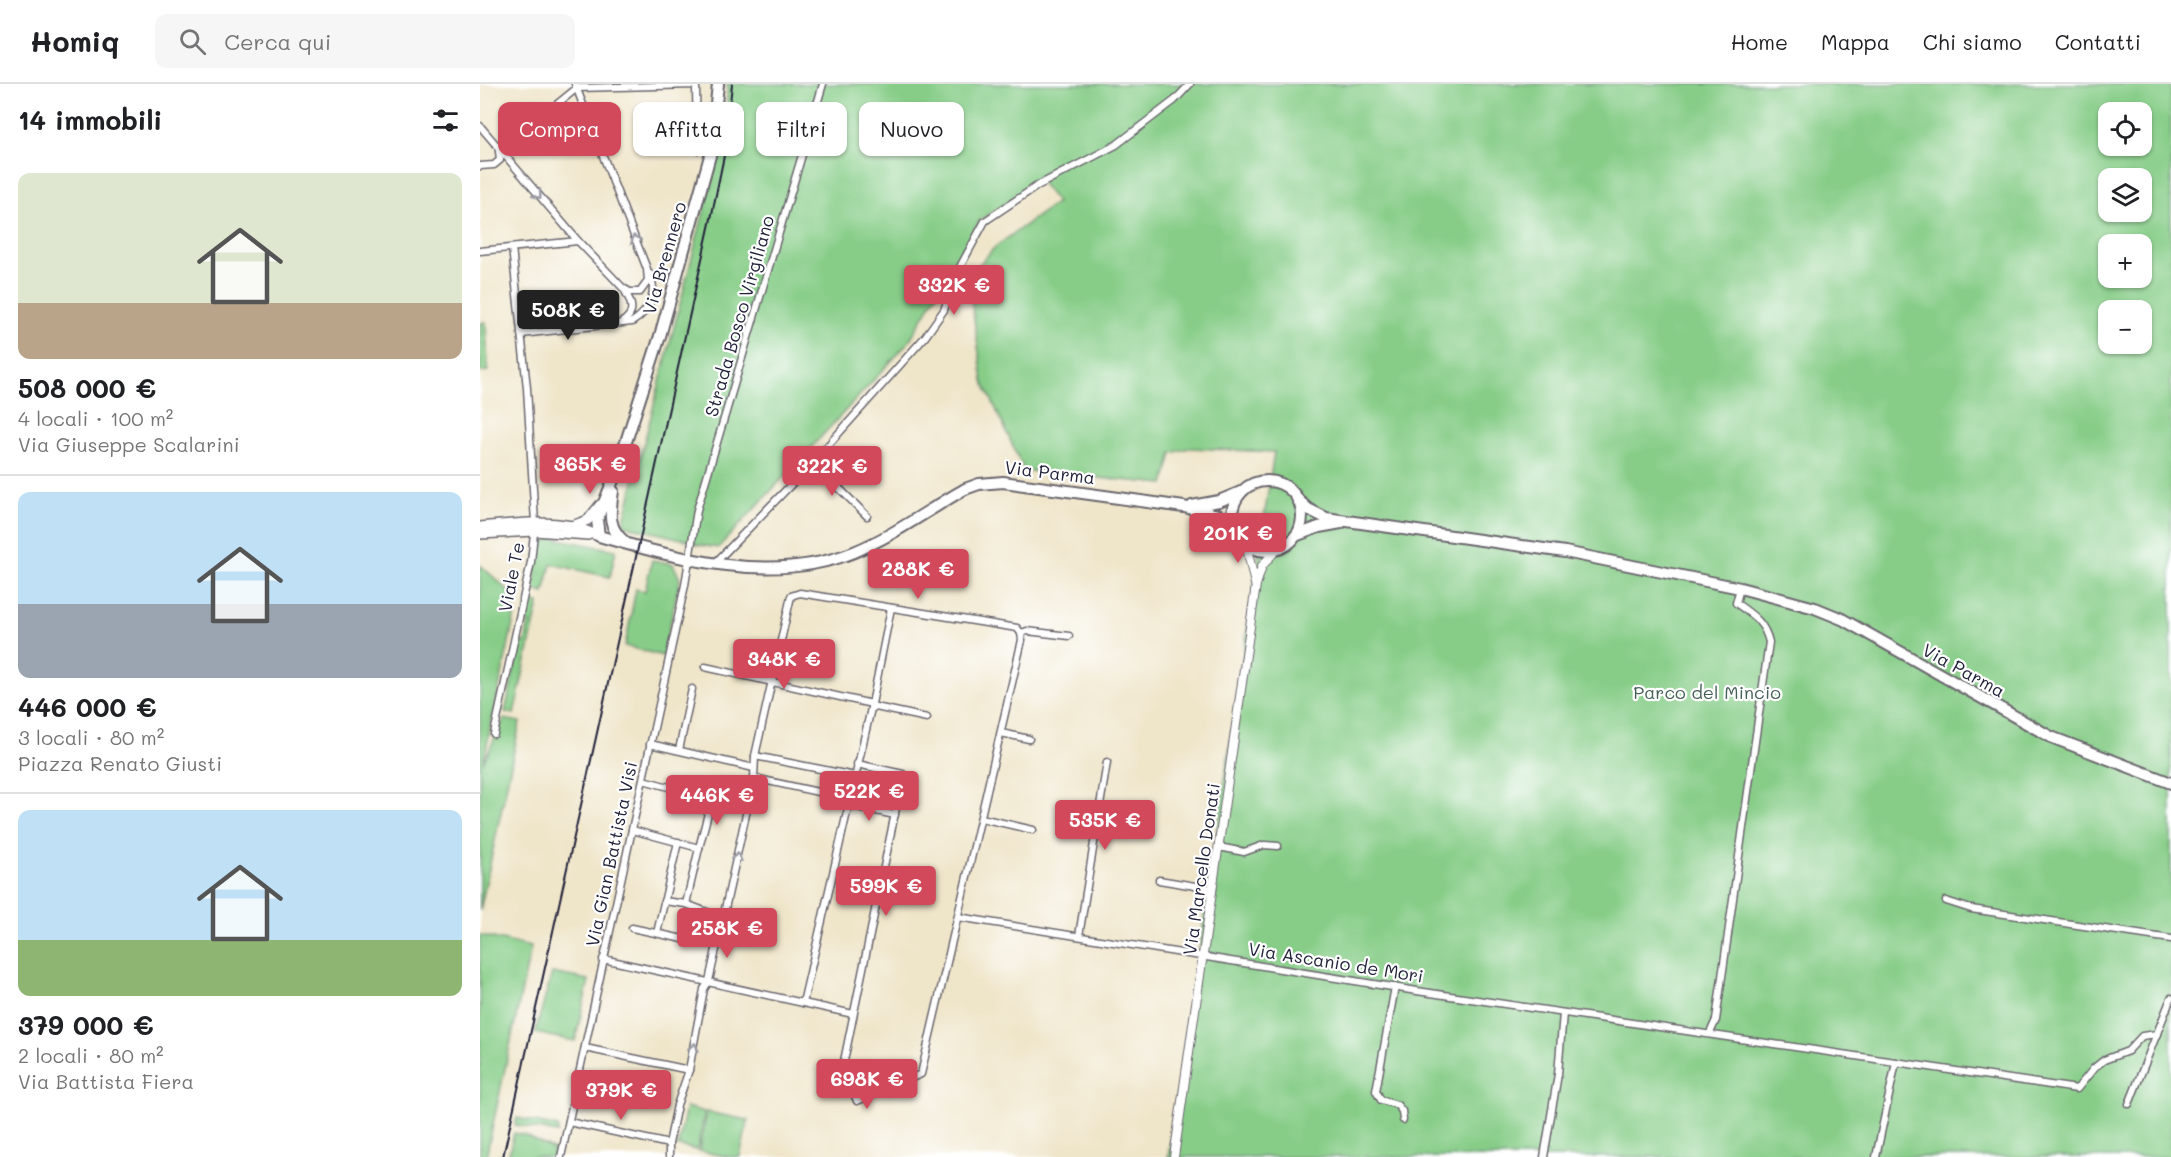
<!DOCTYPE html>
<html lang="it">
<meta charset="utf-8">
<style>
body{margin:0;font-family:Mali,sans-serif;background:#f6f6f6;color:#202124;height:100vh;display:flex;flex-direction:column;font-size:22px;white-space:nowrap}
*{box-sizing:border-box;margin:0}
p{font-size:20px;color:#757577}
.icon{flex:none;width:33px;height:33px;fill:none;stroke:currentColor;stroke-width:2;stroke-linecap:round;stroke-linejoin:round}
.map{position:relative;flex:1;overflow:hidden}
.drawer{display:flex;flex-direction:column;background:#fff;width:480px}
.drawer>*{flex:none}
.banner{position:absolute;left:18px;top:18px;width:570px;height:54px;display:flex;gap:12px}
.fabs{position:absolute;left:1618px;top:18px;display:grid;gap:12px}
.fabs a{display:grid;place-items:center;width:54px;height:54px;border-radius:12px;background:#fff;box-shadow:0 2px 4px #0004;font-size:30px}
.price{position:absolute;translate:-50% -51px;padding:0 14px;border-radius:6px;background:#d1495b;color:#fff;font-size:20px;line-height:39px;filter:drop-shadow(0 2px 3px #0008)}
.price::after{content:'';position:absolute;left:50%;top:36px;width:18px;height:14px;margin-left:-9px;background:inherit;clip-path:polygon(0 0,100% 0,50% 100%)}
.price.selected{background:#222;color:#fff}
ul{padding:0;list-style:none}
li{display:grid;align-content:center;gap:12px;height:318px;padding:0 18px}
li+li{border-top:2px solid #e0e0e0}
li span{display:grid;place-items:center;height:186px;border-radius:12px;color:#555}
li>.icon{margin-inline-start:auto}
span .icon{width:108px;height:108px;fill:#fffc;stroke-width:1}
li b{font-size:26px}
h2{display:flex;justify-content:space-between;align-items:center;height:72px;padding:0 18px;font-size:26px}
.chip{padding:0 21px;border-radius:12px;background:#fff;box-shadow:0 2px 4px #0004;font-size:21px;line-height:54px}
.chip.selected{background:#d1495b;color:#fff}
header{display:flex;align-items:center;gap:36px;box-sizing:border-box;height:84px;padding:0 30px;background:#fff;border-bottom:2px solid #e0e0e0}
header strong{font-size:28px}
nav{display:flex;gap:33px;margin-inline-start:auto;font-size:21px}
.search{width:420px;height:54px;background:#f6f6f6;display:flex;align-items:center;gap:15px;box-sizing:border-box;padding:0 21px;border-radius:12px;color:#757577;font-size:22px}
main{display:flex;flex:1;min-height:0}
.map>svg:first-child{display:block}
.green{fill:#87cd88;stroke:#547862;stroke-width:1.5;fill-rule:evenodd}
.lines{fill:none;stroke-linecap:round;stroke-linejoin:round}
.minor-casing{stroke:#6a666d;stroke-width:9}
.tertiary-casing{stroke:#6a666d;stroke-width:10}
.secondary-casing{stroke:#6a666d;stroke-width:12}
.primary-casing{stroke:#6a666d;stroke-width:14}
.minor{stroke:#fff;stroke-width:6}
.tertiary{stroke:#fff;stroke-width:8}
.secondary{stroke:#fff;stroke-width:9}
.primary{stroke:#fff;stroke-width:10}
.rail{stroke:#22223b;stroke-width:2}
.oneway{stroke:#9c9ca7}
.labels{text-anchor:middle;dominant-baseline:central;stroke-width:4.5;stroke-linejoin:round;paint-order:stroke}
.street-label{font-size:18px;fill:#22223b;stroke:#fff}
.park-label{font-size:18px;fill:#455e56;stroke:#fff}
</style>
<header>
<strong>Homiq</strong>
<div class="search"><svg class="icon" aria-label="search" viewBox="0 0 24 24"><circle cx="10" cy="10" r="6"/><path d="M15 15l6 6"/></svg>Cerca qui</div>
<nav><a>Home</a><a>Mappa</a><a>Chi siamo</a><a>Contatti</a></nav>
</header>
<main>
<section class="drawer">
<h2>14 immobili<svg class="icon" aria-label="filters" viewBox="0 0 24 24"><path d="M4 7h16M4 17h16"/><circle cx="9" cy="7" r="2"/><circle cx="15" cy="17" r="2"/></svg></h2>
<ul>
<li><span style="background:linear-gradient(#dfe7d0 70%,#b9a48a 0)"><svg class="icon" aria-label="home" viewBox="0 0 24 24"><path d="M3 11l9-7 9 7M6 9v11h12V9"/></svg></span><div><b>508 000 €</b><p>4 locali · 100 m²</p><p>Via Giuseppe Scalarini</p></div></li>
<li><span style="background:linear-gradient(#bfe0f5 60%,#9aa5b1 0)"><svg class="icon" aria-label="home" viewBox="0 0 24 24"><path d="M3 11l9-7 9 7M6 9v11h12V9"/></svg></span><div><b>446 000 €</b><p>3 locali · 80 m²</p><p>Piazza Renato Giusti</p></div></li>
<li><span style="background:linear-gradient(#bfe0f5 70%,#8fb573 0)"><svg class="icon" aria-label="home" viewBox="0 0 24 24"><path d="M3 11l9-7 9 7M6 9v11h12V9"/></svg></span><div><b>379 000 €</b><p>2 locali · 80 m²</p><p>Via Battista Fiera</p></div></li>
</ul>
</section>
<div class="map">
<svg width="1691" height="1073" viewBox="0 0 1691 1073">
<rect width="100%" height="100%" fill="#fff"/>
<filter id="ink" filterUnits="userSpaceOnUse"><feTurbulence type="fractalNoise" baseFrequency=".0167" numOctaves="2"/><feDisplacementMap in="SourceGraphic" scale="12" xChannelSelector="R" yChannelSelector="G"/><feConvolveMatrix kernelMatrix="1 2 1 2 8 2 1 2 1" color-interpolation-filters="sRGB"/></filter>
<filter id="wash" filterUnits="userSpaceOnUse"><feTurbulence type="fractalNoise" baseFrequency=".008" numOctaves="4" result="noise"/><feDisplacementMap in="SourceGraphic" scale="24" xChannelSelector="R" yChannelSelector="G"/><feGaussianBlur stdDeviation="1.35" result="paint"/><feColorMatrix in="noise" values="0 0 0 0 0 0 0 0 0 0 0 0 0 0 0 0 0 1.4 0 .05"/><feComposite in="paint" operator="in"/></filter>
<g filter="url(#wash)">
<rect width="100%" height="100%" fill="#efe5c9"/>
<!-- green -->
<g class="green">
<path d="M 247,0 L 1691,0 L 1691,1073 L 688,1073 L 794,368 L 709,364 L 692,369 L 684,400 L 574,390 L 544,386 L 503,297 L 488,193 L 515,163 L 577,118 L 560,97 L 500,136 L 428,259 L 238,464 L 214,460 L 214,458 L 143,441 L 247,37 ZM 1629,28 L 1662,28 L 1662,62 L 1629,62 ZM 1629,94 L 1662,94 L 1662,128 L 1629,128 ZM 1629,160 L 1662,160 L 1662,194 L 1629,194 ZM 1629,226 L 1662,226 L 1662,260 L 1629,260 Z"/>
<path d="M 6,238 L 8,287 L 0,288 L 0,239 Z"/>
<path d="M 72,454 L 136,466 L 130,493 L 71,480 L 64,509 L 55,506 L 53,503 L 60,463 L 63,458 Z"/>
<path d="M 172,476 L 193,480 L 200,495 L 183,572 L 145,562 L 156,505 L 165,507 Z"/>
<path d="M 0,481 L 28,506 L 35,530 L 3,679 L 24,635 L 40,638 L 0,827 Z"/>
<path d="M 53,518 L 59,519 L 34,630 L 25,628 L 40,558 L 45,559 L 49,538 L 44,537 L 47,520 Z"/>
<path d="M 384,689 L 416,696 L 410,724 L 378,717 Z"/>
<path d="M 0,851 L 51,863 L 6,1073 L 0,1073 Z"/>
<path d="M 72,889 L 109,896 L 95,957 L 55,949 Z"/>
<path d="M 206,1023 L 225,1028 L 217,1066 L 198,1062 Z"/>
<path d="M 227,1028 L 268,1036 L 260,1073 L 249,1073 L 219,1067 Z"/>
<path d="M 37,1034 L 78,1043 L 78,1049 L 35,1041 Z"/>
<path d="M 34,1049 L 44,1051 L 74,1066 L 73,1073 L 28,1073 Z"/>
</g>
</g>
<g filter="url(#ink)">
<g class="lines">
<!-- minor casing -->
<g class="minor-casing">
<g id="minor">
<path d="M 0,42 L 98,157 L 143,204 L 150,208 L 160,208 L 168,197 L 167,185 L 95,0"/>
<path d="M 19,67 L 97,4 L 216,1 L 217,66"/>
<path d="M 0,82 L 14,81 L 20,76 L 19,67"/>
<path d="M 0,167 L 98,157"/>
<path d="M 142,238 C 156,230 152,219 145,207"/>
<path d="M 41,250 L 152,238 C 169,228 178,209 170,190"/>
<path d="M 333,378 L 387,432"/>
<path d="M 236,478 L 333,378 L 445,253 L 464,226 L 480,183 L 505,137 L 557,102 L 636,61 L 695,16 L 710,0"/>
<path d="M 541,549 L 547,547 L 589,552"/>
<path d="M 225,583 L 392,620"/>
<path d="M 391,622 L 447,634"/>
<path d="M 521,649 L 549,655"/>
<path d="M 14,650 L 51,478 L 55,439 L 47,304 L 32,164"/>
<path d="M 170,660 L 274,684"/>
<path d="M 199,666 L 212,605"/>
<path d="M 275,672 L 375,692"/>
<path d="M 377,680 L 423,690 L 363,982 L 377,1017 L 441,990 L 542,556 L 541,549"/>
<path d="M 274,694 L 370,715"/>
<path d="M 163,696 L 267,724"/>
<path d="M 368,721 L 415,731"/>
<path d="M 501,734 L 553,746"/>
<path d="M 152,746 L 219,764 L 206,820 L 243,834"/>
<path d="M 739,763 L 764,768 L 784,761 L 798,762"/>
<path d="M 219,764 L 232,714"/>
<path d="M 679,796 L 733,805"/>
<path d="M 184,817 L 206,820"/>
<path d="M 1466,817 L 1491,825 L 1691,855"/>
<path d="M 478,833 L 937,907 L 1597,1005 L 1614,984 L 1624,976 L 1648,967 L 1662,952 L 1677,950"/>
<path d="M 152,844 L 217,858"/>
<path d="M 177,849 L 198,758"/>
<path d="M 599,852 L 627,678"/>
<path d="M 123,875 L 373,930"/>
<path d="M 915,903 L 896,1007 L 901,1016 L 917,1021 L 922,1027 L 923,1036"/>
<path d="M 323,919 L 392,620 L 411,524"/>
<path d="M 1230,949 L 1236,936 L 1289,558 C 1284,537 1272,531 1256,519 L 1260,504"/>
<path d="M 105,964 L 209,986"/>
<path d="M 1649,1020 L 1691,914"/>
<path d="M 89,1038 L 189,1060"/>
<path d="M 81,1073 L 205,501 L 217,426 L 343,0"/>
<path d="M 189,1073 L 189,1060 L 197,1021 L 209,986 L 224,905 L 229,897 L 274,694 L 275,672 L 311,512 L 320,509 L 537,544 L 541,549"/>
<path d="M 1064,1073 L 1078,990 L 1083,929"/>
<path d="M 1396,1073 L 1416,978"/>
</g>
</g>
<!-- tertiary casing -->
<g class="tertiary-casing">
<g id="tertiary">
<path d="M 759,452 L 768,469 L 775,500"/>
<path d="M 694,1073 L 776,501 L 782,482 L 796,466"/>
</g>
</g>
<!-- secondary casing -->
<g class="secondary-casing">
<g id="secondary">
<path d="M 92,442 L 108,436 L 120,421"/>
<path d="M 0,443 C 30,440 62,436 92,442 C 101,444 110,449 119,452"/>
<path d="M 0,450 L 55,447 L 108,451"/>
</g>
</g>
<!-- primary casing -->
<g class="primary-casing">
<g id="primary">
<path d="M 238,0 L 231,68 L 180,252 L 136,389 L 117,436 L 119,452 C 199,475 293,501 374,468 C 413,452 448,426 485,405 L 499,400 L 523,398 L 704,423 L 738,431 L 754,444"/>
<circle cx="787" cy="432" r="35"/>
<path d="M 133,407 C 130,428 127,444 145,458"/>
<path d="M 818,416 L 828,425 L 846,434 L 1085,468 L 1260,504 L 1335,524 L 1362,535 L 1571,653 L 1691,699"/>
<path d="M 712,422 L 739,417 L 761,408"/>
<path d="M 815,452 L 839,443 L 861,439"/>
</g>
</g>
<!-- minor -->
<use href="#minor" class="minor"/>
<!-- tertiary -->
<use href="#tertiary" class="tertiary"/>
<!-- secondary -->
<use href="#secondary" class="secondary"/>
<!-- primary -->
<use href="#primary" class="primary"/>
<!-- rail -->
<path class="rail" d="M 23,1073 L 232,130 L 245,67 L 252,0"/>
</g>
<!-- one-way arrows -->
<defs><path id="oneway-chevron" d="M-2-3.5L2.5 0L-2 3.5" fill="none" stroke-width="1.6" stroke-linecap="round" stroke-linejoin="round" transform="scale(1.5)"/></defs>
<g class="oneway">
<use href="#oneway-chevron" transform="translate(58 111) rotate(49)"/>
<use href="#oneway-chevron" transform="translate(155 155) rotate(-112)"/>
<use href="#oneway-chevron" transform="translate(257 773) rotate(-78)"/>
<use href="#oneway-chevron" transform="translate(214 963) rotate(-78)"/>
</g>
</g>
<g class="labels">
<!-- street labels -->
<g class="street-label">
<text transform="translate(184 174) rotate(-74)">Via Brennero</text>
<text transform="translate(259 232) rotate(-74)">Strada Bosco Virgiliano</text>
<text transform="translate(570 388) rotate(7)">Via Parma</text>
<text transform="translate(31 493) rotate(-79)">Viale Te</text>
<text transform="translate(1484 586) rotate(29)">Via Parma</text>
<text transform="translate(131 770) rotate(-78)">Via Gian Battista Visi</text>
<text transform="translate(721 785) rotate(-82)">Via Marcello Donati</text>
<text transform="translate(856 878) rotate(9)">Via Ascanio de Mori</text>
</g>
<!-- park labels -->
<g class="park-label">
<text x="1227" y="608">Parco del Mincio</text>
</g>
</g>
</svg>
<div class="fabs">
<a><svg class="icon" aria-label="locate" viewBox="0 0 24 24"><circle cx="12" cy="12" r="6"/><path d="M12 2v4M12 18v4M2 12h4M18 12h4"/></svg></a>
<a><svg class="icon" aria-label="layers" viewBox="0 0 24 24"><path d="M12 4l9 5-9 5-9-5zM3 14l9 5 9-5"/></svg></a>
<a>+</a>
<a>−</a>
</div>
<b class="price" style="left:474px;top:232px">332K €</b>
<b class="price selected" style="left:88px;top:257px">508K €</b>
<b class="price" style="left:110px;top:411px">365K €</b>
<b class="price" style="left:352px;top:413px">322K €</b>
<b class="price" style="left:758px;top:480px">201K €</b>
<b class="price" style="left:438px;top:516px">288K €</b>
<b class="price" style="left:304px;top:606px">348K €</b>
<b class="price" style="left:389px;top:738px">522K €</b>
<b class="price" style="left:237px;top:742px">446K €</b>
<b class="price" style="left:625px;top:767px">535K €</b>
<b class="price" style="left:406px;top:833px">599K €</b>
<b class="price" style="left:247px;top:875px">258K €</b>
<b class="price" style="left:387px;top:1026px">698K €</b>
<b class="price" style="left:141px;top:1037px">379K €</b>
<div class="banner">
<a class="chip selected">Compra</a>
<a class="chip">Affitta</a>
<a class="chip">Filtri</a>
<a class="chip">Nuovo</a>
</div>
</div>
</main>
